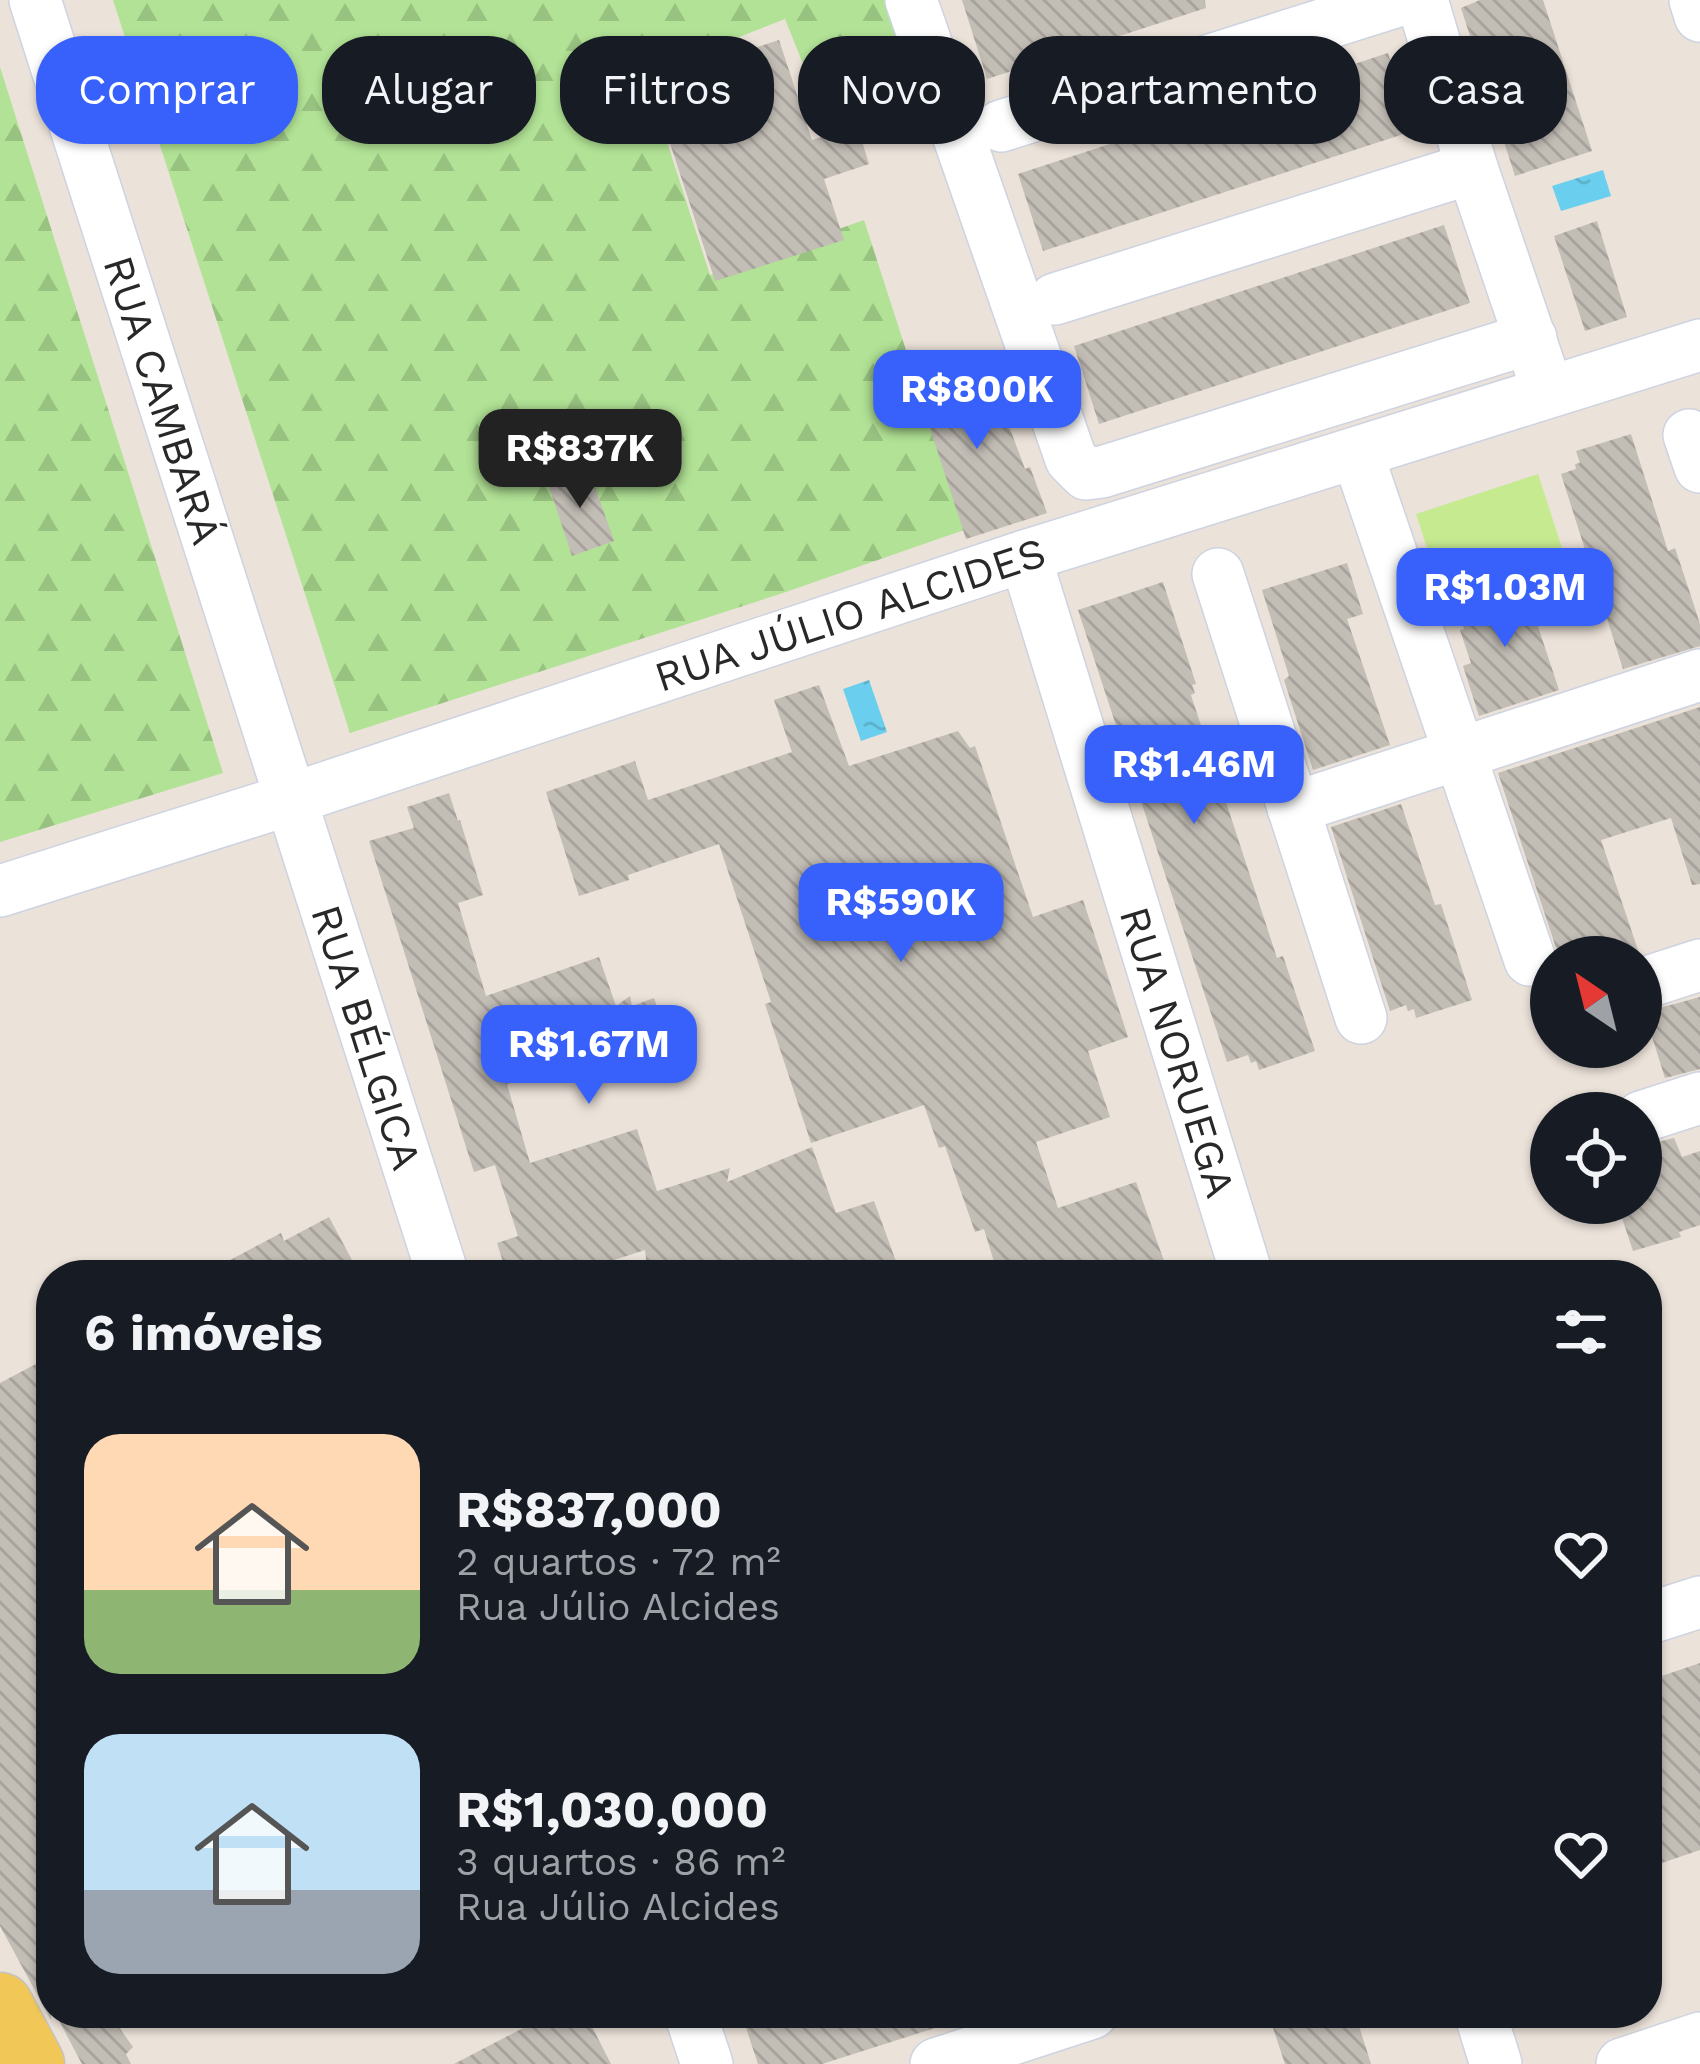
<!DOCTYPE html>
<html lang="pt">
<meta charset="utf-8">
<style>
body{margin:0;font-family:"Work Sans",sans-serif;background:#20242c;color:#f1f3f6;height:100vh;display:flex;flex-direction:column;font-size:45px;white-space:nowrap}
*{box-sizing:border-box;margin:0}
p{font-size:39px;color:#9ea1a6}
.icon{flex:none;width:66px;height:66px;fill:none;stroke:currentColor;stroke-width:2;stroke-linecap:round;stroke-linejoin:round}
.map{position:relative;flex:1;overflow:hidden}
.sheet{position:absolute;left:36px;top:1260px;width:1626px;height:768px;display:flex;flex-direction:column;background:#171b24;border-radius:48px;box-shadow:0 3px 9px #0004}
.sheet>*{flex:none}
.top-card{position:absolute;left:36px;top:36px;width:1629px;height:108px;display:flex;gap:24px}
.needle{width:78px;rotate:325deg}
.tools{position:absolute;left:1530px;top:936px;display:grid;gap:24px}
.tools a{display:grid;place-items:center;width:132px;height:132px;border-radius:50%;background:#171b24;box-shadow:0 3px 9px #0004;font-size:60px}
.price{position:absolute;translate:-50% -102px;padding:0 27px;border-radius:24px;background:#3761fa;color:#fff;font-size:39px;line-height:78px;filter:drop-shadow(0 3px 6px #0008)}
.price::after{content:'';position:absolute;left:50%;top:72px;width:36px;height:27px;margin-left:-18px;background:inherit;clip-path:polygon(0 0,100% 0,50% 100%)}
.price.active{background:#222;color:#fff}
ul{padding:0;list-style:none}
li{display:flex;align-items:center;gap:36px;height:300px;padding:0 48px}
li span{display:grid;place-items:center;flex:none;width:336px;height:240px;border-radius:36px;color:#555}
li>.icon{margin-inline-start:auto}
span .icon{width:144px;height:144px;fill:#fffc;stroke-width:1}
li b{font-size:51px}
h2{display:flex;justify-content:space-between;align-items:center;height:144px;padding:0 48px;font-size:51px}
.tag{padding:0 42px;border-radius:48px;background:#171b24;box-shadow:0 3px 9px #0004;font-size:42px;line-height:108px}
.tag.active{background:#3761fa;color:#fff}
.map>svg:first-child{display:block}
.forest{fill:url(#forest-firs)}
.pitch{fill:#c6ea90}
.water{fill:url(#water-ripples)}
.building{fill:url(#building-back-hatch)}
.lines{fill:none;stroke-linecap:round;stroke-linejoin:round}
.minor-casing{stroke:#ced3e1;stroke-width:54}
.major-casing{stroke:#c3c3c3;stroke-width:69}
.minor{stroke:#fff;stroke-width:51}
.major{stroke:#f1c858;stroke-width:66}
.labels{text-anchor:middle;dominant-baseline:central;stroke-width:9;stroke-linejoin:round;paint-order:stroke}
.street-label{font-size:42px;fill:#282828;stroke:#fff}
</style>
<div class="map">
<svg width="1700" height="2064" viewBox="0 0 1700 2064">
<defs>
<pattern id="forest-firs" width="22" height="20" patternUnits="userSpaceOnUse" patternTransform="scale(3)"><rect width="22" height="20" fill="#b1e295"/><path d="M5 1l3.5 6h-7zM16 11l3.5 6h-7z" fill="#98c280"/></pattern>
<pattern id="water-ripples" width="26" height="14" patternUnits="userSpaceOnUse" patternTransform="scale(3)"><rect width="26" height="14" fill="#6acfee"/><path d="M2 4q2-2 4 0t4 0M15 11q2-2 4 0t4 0" fill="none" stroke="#5cb2cc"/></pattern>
<pattern id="building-back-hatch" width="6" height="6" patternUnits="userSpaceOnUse" patternTransform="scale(3)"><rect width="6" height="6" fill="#c2bdb5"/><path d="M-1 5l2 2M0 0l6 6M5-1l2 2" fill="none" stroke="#a7a29c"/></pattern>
</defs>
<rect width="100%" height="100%" fill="#ebe2d9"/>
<!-- forest -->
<g class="forest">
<path d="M 113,0 L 884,0 L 924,102 L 830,131 L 785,19 L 645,74 L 710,275 L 864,220 L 964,530 L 780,594 L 350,733 Z"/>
<path d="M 0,67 L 223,773 L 0,842 Z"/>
</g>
<!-- pitch -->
<path class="pitch" d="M 1538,474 L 1563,551 L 1441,591 L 1416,514 Z"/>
<!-- water -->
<g class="water">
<path d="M 1603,170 L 1611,196 L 1561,211 L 1552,186 Z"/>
<path d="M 869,680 L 887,732 L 861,741 L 843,689 Z"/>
</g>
<!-- building -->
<g class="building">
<path d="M 962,0 L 1205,0 L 1206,8 L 987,79 Z"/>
<path d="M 1480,0 L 1543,0 L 1592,151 L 1515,176 L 1461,8 Z"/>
<path d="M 779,40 L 812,140 L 857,125 L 869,164 L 824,179 L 844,240 L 715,281 L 650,82 Z"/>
<path d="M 1388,53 L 1413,131 L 1043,251 L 1018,174 Z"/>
<path d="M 1597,221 L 1627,317 L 1585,331 L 1554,236 Z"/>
<path d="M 1444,225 L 1470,303 L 1099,424 L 1074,346 Z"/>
<path d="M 961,359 L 973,390 L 993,383 L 1025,469 L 1030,467 L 1047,513 L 966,539 L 913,376 Z"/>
<path d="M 1631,434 L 1668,551 L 1675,548 L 1690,593 L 1700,624 L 1700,646 L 1623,669 L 1561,474 L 1576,469 L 1575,464 L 1580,463 L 1576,451 Z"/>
<path d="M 588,467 L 614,541 L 572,556 L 547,481 Z"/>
<path d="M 1347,563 L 1363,614 L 1347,619 L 1390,745 L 1313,770 L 1284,680 L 1289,676 L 1262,590 Z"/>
<path d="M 1523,581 L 1559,690 L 1479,716 L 1463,666 L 1471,663 L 1460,630 L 1464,629 L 1458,609 L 1464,606 L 1462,601 Z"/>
<path d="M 1163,582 L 1196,684 L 1192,685 L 1195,693 L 1191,695 L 1277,958 L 1283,956 L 1315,1051 L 1259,1070 L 1256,1061 L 1251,1063 L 1248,1055 L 1227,1062 L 1078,610 Z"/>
<path d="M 819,685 L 849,766 L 958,731 L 970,748 L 975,746 L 1033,917 L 1083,900 L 1128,1037 L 1088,1051 L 1110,1117 L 1036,1142 L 1058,1208 L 1136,1182 L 1169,1275 L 998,1275 L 984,1229 L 975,1232 L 945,1146 L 939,1148 L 924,1105 L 811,1143 L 765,1004 L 771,1002 L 719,844 L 628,875 L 629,880 L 579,896 L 546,792 L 635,761 L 648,800 L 792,752 L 774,700 Z"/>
<path d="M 1700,707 L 1700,884 L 1692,885 L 1671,818 L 1601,840 L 1639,953 L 1629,957 L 1559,957 L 1498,773 Z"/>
<path d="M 449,793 L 458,821 L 460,820 L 483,895 L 458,903 L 486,996 L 599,957 L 616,1006 L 630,996 L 632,1006 L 654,998 L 667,1034 L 507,1084 L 530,1163 L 637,1129 L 657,1191 L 730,1168 L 727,1182 L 812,1147 L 836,1213 L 874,1201 L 901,1275 L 648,1275 L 645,1250 L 568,1275 L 507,1275 L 497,1243 L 518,1236 L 495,1165 L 474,1172 L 369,841 L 414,828 L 407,807 Z"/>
<path d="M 1401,804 L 1435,905 L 1441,904 L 1472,1000 L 1416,1018 L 1414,1009 L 1408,1011 L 1406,1005 L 1390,1011 L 1331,827 Z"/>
<path d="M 1700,997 L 1700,1069 L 1665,1078 L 1647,1021 L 1641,1023 L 1641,1013 Z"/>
<path d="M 1674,1138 L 1682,1157 L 1700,1151 L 1700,1225 L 1679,1232 L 1681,1237 L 1633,1251 L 1617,1203 L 1641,1203 L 1641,1146 Z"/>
<path d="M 329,1217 L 360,1275 L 202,1275 L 281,1233 L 284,1241 Z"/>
<path d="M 51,1356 L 51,2020 L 0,1926 L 0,1383 Z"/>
<path d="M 1700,1663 L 1700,1850 L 1647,1868 L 1647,1681 Z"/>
<path d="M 55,2013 L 109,2013 L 133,2047 L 126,2054 L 131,2064 L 82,2064 Z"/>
<path d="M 552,2013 L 585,2013 L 611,2064 L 454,2064 Z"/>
<path d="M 741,2013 L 956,2013 L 957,2021 L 822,2064 L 758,2064 Z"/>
<path d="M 1289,2013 L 1355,2013 L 1371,2064 L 1285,2064 L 1270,2019 Z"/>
</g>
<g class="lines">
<!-- minor casing -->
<g class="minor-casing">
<g id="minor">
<path id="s1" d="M 35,0 L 443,1275"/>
<path d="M 911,0 L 1071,459 L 1086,474 L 1102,472 L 1531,338"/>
<path d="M 1422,0 L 1472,168 L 1541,371"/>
<path d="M 1695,0 L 1700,16"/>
<path d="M 1001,126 L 1401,0"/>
<path d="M 1055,299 L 1472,168"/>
<path d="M 1689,435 L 1700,467"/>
<path d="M 1357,453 L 1530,960"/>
<path id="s2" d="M 1025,556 L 1247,1275"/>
<path d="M 1218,574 L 1361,1018"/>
<path d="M 1293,808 L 1700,675"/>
<path id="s3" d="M 0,891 L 291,799 L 1025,556 L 1700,345"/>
<path d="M 1641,984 L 1700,965"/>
<path d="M 1641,1117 L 1700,1098"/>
<path d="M 1647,1619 L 1700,1602"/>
<path d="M 690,2013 L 707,2064"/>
<path d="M 1480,2013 L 1496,2064"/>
<path d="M 936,2064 L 1092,2013"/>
<path d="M 1622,2064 L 1700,2038"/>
</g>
</g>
<!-- major casing -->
<g class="major-casing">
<path id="major" d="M 0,2006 L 31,2064"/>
</g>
<!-- minor -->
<use href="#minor" class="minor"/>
<!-- major -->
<use href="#major" class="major"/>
</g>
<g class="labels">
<!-- street labels -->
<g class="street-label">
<text stroke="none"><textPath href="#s1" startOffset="420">RUA CAMBARÁ</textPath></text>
<text stroke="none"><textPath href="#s3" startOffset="894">RUA JÚLIO ALCIDES</textPath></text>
<text stroke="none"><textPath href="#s1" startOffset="1089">RUA BÉLGICA</textPath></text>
<text stroke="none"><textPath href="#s2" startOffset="519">RUA NORUEGA</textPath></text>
</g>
</g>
</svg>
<div class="tools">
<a><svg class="needle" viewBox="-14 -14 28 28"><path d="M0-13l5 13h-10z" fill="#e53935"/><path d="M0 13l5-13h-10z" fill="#9ea1a6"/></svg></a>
<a><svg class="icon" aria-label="locate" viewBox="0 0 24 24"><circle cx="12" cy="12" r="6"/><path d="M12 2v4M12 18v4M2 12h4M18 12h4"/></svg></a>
</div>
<b class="price" style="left:977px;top:452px">R$800K</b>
<b class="price active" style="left:580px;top:511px">R$837K</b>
<b class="price" style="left:1505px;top:650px">R$1.03M</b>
<b class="price" style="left:1194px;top:827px">R$1.46M</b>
<b class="price" style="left:901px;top:965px">R$590K</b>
<b class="price" style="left:589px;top:1107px">R$1.67M</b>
<div class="top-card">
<a class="tag active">Comprar</a>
<a class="tag">Alugar</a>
<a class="tag">Filtros</a>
<a class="tag">Novo</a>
<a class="tag">Apartamento</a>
<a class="tag">Casa</a>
</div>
<section class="sheet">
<h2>6 imóveis<svg class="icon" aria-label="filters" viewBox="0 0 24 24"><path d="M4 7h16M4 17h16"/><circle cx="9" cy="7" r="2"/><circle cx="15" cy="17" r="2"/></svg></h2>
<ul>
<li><span style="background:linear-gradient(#ffd9b3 65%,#8fb573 0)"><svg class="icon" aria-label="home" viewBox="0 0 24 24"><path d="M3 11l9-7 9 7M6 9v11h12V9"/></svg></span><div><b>R$837,000</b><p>2 quartos · 72 m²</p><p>Rua Júlio Alcides</p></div><svg class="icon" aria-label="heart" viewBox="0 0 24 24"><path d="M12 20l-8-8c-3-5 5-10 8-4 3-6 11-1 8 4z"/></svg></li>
<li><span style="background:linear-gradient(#bfe0f5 65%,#9aa5b1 0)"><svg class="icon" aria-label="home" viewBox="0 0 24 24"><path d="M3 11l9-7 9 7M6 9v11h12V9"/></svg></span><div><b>R$1,030,000</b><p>3 quartos · 86 m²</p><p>Rua Júlio Alcides</p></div><svg class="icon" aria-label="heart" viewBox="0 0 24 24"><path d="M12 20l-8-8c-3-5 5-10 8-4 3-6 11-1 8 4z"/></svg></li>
</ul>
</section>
</div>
